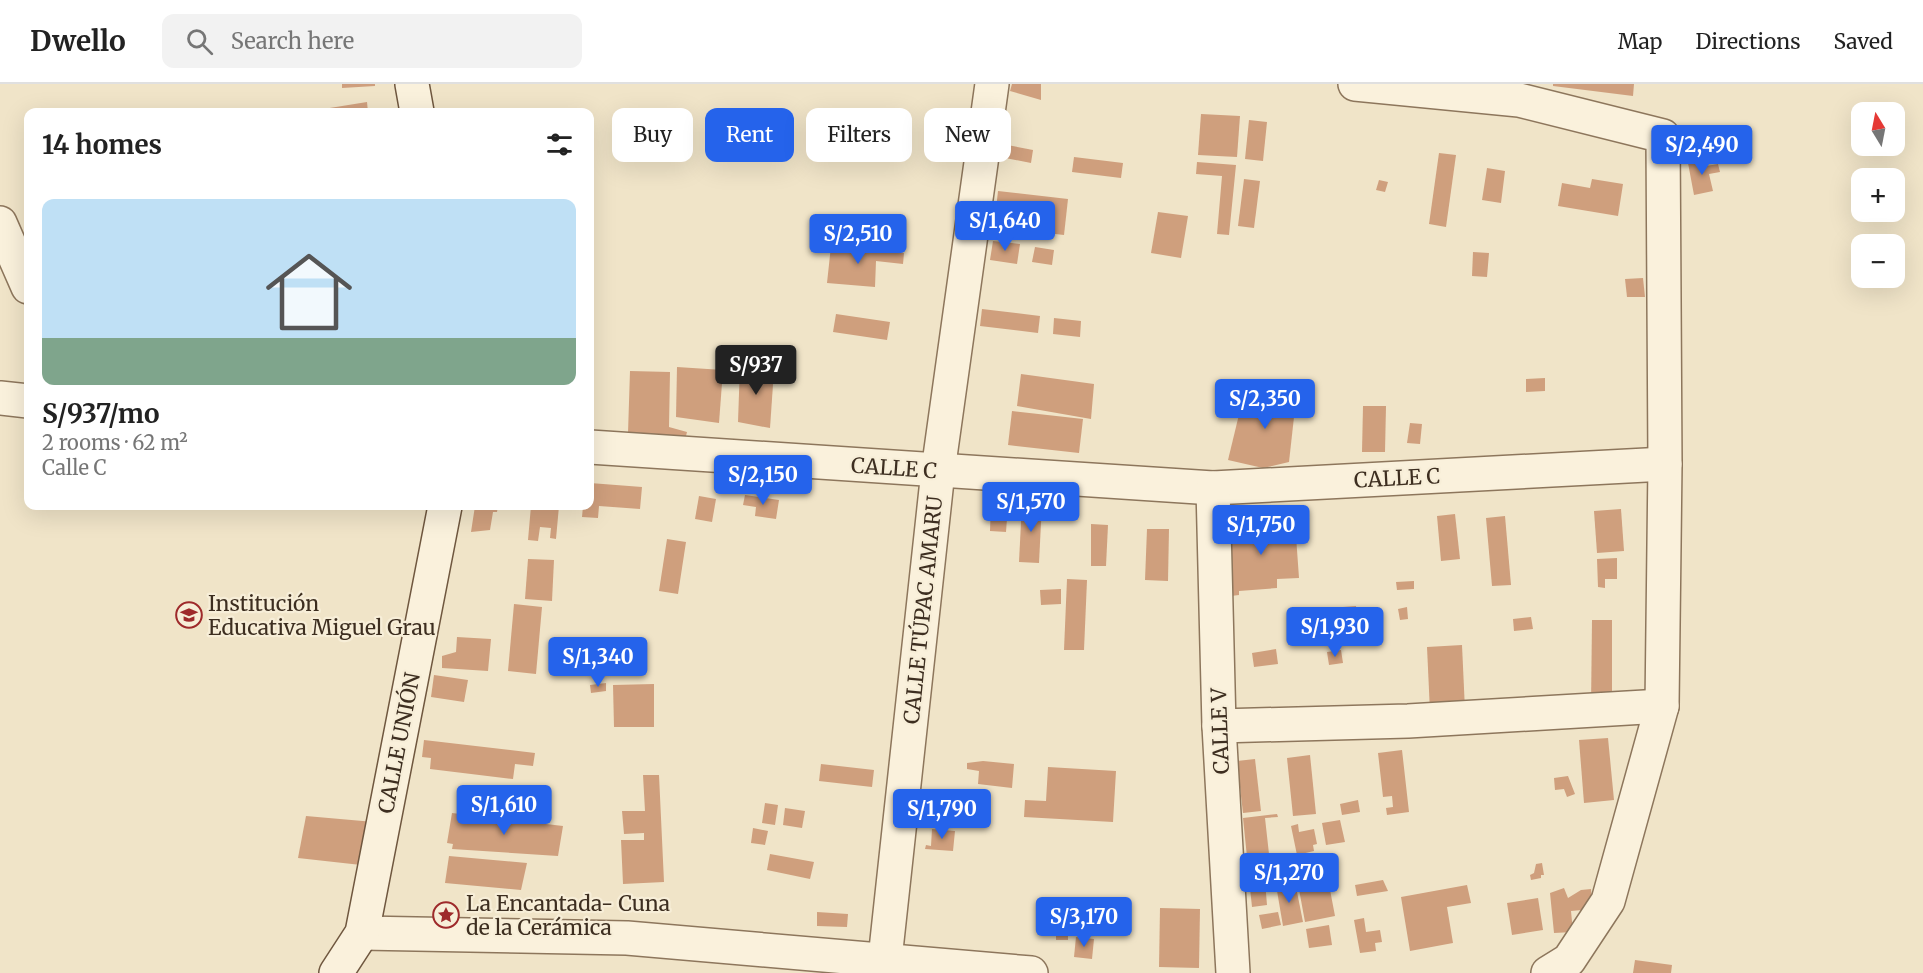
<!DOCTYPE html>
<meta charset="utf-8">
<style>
body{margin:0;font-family:Merriweather,serif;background:#f2f2f2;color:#222;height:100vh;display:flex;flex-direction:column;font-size:22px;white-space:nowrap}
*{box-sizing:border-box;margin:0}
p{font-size:20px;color:#767676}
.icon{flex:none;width:33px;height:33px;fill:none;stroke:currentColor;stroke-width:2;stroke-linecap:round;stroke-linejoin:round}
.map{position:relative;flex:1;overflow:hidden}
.drawer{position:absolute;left:24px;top:24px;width:570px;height:402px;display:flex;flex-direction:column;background:#fff;border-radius:12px;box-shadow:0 6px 24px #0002}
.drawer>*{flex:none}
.banner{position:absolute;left:612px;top:24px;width:570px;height:54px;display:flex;gap:12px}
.needle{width:39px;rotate:350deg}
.tools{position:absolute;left:1851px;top:18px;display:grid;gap:12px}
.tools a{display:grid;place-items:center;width:54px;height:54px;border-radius:12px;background:#fff;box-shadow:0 6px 24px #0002;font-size:30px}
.price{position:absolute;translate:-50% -51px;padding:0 14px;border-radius:6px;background:#2563eb;color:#fff;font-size:20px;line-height:39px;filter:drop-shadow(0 2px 3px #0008)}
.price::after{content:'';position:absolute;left:50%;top:36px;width:18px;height:14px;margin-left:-9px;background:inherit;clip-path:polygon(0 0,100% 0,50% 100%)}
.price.active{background:#222;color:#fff}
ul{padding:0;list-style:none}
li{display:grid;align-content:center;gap:12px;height:318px;padding:0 18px}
li span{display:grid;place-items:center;height:186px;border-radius:12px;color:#555}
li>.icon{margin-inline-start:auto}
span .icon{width:108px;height:108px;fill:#fffc;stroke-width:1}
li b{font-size:26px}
h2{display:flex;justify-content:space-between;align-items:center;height:72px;padding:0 18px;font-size:26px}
.chip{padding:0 21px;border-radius:12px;background:#fff;box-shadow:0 6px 24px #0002;font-size:21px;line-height:54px}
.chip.active{background:#2563eb;color:#fff}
header{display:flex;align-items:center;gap:36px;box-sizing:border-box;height:84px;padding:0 30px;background:#fff;border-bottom:2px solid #e0e0e0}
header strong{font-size:28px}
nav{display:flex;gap:33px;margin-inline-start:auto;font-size:21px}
.search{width:420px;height:54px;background:#f2f2f2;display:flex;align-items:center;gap:15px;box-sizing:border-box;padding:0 21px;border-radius:12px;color:#767676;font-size:22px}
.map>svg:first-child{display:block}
.building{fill:#cf9f7d}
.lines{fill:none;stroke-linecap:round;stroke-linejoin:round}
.street-casing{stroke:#8d765c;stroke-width:36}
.secondary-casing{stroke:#6f573f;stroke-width:36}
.street{stroke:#faf1dc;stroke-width:33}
.secondary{stroke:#faf1dc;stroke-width:33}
.labels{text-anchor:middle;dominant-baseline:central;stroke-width:4.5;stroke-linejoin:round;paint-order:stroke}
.street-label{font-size:21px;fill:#3d2e20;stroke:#f7eed8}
.poi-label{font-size:21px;fill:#3d2e20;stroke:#f7eed8;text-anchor:start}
</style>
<header>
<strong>Dwello</strong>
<div class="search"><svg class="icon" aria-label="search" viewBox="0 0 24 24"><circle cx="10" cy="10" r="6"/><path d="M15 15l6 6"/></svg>Search here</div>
<nav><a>Map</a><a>Directions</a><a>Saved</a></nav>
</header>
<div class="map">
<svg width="1923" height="889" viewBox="0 0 1923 889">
<rect width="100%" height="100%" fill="#f0e4c8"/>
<!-- building -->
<g class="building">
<path d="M 342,0 L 375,0 L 375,2 L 342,4 Z"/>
<path d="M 1012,0 L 1041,0 L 1041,16 L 1010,7 Z"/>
<path d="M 1553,0 L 1634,0 L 1633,12 L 1553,2 Z"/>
<path d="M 367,18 L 368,28 L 312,28 L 311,27 Z"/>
<path d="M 1201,30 L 1240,32 L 1237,73 L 1198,71 Z"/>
<path d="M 1249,36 L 1267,38 L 1263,77 L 1245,75 Z"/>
<path d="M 1002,60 L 1033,66 L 1031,79 L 1000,73 Z"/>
<path d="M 1439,69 L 1456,71 L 1446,143 L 1429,140 Z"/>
<path d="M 1074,73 L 1123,79 L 1121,94 L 1072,88 Z"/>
<path d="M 1705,76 L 1706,82 L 1718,80 L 1720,88 L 1709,90 L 1713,107 L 1694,111 L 1688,79 Z"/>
<path d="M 1197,78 L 1236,81 L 1229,151 L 1217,150 L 1222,92 L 1196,90 Z"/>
<path d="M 1487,84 L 1505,87 L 1501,119 L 1482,116 Z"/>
<path d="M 1244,95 L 1260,97 L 1254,144 L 1238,142 Z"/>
<path d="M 1592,95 L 1623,100 L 1618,132 L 1558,122 L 1562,99 L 1590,104 Z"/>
<path d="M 1379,96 L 1388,98 L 1385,108 L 1376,106 Z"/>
<path d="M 998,107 L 1068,115 L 1064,151 L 994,143 Z"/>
<path d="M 1158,128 L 1188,132 L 1181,174 L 1151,169 Z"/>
<path d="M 993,157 L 1020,160 L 1017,180 L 990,176 Z"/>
<path d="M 831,162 L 904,169 L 903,180 L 876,177 L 875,203 L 827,199 Z"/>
<path d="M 1035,163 L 1054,166 L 1052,181 L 1032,178 Z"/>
<path d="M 1473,168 L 1489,169 L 1487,193 L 1472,192 Z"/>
<path d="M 1643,194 L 1645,213 L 1627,213 L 1625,195 Z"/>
<path d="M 982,225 L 1040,232 L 1038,249 L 980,242 Z"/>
<path d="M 836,230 L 890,238 L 887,256 L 833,248 Z"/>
<path d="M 1054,234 L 1081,237 L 1080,253 L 1053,250 Z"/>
<path d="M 740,281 L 774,286 L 770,344 L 738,338 Z"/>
<path d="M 677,283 L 723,286 L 719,339 L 676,333 Z"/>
<path d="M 630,287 L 670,288 L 669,343 L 687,348 L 684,360 L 639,359 L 640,349 L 628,349 Z"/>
<path d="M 1021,290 L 1094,300 L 1091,335 L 1017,322 Z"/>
<path d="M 1545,294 L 1545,307 L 1526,308 L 1526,295 Z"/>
<path d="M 1297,306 L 1289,378 L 1263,384 L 1228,376 L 1243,314 Z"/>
<path d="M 1363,322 L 1386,322 L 1385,368 L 1362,368 Z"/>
<path d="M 1012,327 L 1083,335 L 1079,369 L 1008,361 Z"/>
<path d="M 1410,339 L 1422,340 L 1420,360 L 1407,359 Z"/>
<path d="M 590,399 L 642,403 L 640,425 L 599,422 L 598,434 L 582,433 L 583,422 L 590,422 Z"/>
<path d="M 745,411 L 779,416 L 776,435 L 755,432 L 756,423 L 743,421 Z"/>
<path d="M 699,412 L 716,415 L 712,438 L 695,435 Z"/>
<path d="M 1022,419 L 1042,419 L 1039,479 L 1019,478 Z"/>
<path d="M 991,420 L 1008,421 L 1006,448 L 990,447 Z"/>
<path d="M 475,422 L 498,422 L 497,428 L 493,428 L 490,446 L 471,448 Z"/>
<path d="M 531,422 L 559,422 L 556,455 L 550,454 L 551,444 L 540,443 L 538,457 L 528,456 Z"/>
<path d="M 1621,425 L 1624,467 L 1597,469 L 1594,427 Z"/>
<path d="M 1455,430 L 1460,475 L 1441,477 L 1437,432 Z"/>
<path d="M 1505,432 L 1511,501 L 1492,502 L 1486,434 Z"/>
<path d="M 1295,438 L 1299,494 L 1277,495 L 1277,504 L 1239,507 L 1239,511 L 1231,512 L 1226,442 Z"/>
<path d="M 1091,440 L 1108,441 L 1106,482 L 1091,482 Z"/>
<path d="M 1147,445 L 1169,445 L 1168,497 L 1145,496 Z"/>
<path d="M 667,455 L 686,458 L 678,510 L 659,507 Z"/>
<path d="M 1617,474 L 1617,495 L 1605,495 L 1605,504 L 1598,503 L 1597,475 Z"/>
<path d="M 528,475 L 554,476 L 552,517 L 525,515 Z"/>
<path d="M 1067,495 L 1087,496 L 1084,566 L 1064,566 Z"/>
<path d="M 1414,497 L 1414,505 L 1397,506 L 1396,498 Z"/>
<path d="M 1061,505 L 1061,520 L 1041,521 L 1040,506 Z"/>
<path d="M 514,520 L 542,523 L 536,590 L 508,587 Z"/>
<path d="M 1356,522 L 1357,534 L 1344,535 L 1343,523 Z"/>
<path d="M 1407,523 L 1408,535 L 1400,536 L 1398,525 Z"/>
<path d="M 1531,533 L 1533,545 L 1514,547 L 1513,535 Z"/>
<path d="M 1592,536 L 1612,536 L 1612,623 L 1591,623 Z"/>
<path d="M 457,553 L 491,555 L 488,587 L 442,584 L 442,572 L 456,568 Z"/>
<path d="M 1462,561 L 1465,626 L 1430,628 L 1427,563 Z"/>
<path d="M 1276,565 L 1278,580 L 1254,583 L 1252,569 Z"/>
<path d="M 1341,566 L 1343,579 L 1329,581 L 1327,568 Z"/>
<path d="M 434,591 L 468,596 L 464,618 L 431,613 Z"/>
<path d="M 606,599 L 606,607 L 591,609 L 590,601 Z"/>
<path d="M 654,600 L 654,643 L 614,643 L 613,601 Z"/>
<path d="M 1608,654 L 1614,716 L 1584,719 L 1579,656 Z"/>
<path d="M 424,656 L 535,669 L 533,682 L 515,680 L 513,695 L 430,685 L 431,674 L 422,673 Z"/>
<path d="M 1402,666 L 1409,728 L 1387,731 L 1386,724 L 1393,723 L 1392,712 L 1383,713 L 1378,669 Z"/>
<path d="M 1310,671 L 1316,730 L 1293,732 L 1287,674 Z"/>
<path d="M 1255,675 L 1261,727 L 1243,729 L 1237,677 Z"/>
<path d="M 983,677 L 1014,680 L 1012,704 L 978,700 L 979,687 L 967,685 L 967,679 Z"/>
<path d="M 821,680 L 874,686 L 872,703 L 819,697 Z"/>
<path d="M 1048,683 L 1116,687 L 1113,738 L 1024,733 L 1025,716 L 1046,717 Z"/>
<path d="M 643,691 L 659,691 L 664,798 L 623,800 L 621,756 L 644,756 L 644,749 L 624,750 L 622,727 L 645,727 Z"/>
<path d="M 1568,692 L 1575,710 L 1567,713 L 1564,705 L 1555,706 L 1554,694 Z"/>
<path d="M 908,715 L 925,717 L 923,734 L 906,732 Z"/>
<path d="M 1358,716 L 1360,728 L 1342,731 L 1340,720 Z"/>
<path d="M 765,719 L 778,721 L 775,741 L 762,739 Z"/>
<path d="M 931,720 L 961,722 L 960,741 L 926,738 L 927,723 Z"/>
<path d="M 785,724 L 805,727 L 802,744 L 783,741 Z"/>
<path d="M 969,725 L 981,726 L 980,738 L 967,736 Z"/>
<path d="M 452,729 L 563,742 L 558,772 L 452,765 L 453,760 L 447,759 Z"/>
<path d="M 1277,730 L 1278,733 L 1265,734 L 1269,770 L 1247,773 L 1243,734 Z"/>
<path d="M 306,732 L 374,738 L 361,781 L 298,774 Z"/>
<path d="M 1340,736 L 1345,758 L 1326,761 L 1322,739 Z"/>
<path d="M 1298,740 L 1299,748 L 1314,745 L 1317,760 L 1313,761 L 1314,767 L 1297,771 L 1291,742 Z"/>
<path d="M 753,744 L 768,747 L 765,761 L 751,759 Z"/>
<path d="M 932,745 L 955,747 L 953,767 L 925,765 L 926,761 L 931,762 Z"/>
<path d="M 770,770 L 814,778 L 810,795 L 767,786 Z"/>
<path d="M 449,772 L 527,779 L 521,806 L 445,799 Z"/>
<path d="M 1319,773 L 1321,783 L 1312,785 L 1314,792 L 1327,790 L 1335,832 L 1305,838 L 1294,778 Z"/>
<path d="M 1258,774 L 1258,779 L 1265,778 L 1266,788 L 1274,788 L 1274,792 L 1265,797 L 1267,821 L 1252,823 L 1247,775 Z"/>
<path d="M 1542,779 L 1544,791 L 1541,791 L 1541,794 L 1531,796 L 1530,791 L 1534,789 L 1536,780 Z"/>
<path d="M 1383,796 L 1388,807 L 1357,812 L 1355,801 Z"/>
<path d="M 1295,798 L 1303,838 L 1283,842 L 1276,801 Z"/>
<path d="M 1467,801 L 1471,819 L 1447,823 L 1453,859 L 1410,867 L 1401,813 Z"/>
<path d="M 1564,804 L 1568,814 L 1581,806 L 1591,805 L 1593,825 L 1571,827 L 1573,848 L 1554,849 L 1550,809 Z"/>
<path d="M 1538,814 L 1543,846 L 1512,851 L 1507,819 Z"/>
<path d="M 1160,824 L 1200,825 L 1199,884 L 1159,883 Z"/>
<path d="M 817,828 L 848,830 L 847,843 L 817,842 Z"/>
<path d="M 1278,828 L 1281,841 L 1262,845 L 1259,831 Z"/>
<path d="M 1364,834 L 1366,848 L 1380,846 L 1382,858 L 1375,859 L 1376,867 L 1360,869 L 1354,836 Z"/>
<path d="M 1329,841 L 1332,861 L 1309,864 L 1306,845 Z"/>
<path d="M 1068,845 L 1068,856 L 1056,856 L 1056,846 Z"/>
<path d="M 1076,853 L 1094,855 L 1092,875 L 1074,873 Z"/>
<path d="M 1635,876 L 1672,881 L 1671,889 L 1633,889 Z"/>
</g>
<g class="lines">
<!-- street casing -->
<g class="street-casing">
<g id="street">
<path d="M 1355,0 L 1519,16 L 1663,52 L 1665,380 L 1662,622 L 1608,817 L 1569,876 L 1548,889"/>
<path d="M 0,139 L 28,203"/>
<path d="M 0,314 L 28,317"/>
<path d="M 590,363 L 1213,404 L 1665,380"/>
<path d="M 1213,404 L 1219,642 L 1233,889"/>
<path d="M 1219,642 L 1408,637 L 1662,622"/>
<path d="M 362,849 L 627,854 L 1031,889"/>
<path d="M 885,875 L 938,387 L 992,0"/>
</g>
</g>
<!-- secondary casing -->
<g class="secondary-casing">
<g id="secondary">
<path d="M 412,0 L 417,28"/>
<path d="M 336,889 L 362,849 L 445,422"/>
</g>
</g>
<!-- street -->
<use href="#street" class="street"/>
<!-- secondary -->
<use href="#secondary" class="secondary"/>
</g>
<!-- icons -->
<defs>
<g id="school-ring" transform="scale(1.35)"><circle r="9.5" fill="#f7eed8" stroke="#9e2a2b" stroke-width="1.5"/><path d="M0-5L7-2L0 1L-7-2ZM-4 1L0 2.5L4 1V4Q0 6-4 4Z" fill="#9e2a2b"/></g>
<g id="sight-ring" transform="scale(1.35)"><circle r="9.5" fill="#f7eed8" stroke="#9e2a2b" stroke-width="1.5"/><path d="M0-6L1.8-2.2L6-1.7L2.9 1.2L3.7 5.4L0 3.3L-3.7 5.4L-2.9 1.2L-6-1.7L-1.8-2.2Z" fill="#9e2a2b"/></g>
</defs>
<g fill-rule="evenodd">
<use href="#school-ring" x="189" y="531"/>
<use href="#sight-ring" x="446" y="831"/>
</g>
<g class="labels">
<!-- street labels -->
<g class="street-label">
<text transform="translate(894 384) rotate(4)">CALLE C</text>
<text transform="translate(1397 394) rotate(-3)">CALLE C</text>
<text transform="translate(923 526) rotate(-84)">CALLE TÚPAC AMARU</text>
<text transform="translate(1220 647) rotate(-92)">CALLE V</text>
<text transform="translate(399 659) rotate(-79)">CALLE UNIÓN</text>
</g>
<!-- poi labels -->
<g class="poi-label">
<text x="208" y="519">Institución<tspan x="208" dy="24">Educativa Miguel Grau</tspan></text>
<text x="466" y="819">La Encantada- Cuna<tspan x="466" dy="24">de la Cerámica</tspan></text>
</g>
</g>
</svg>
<div class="tools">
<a><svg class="needle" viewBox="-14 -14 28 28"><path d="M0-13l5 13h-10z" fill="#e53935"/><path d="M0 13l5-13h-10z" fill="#767676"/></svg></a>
<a>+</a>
<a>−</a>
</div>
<b class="price" style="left:1702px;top:92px">S/2,490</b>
<b class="price" style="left:1005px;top:168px">S/1,640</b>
<b class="price" style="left:858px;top:181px">S/2,510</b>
<b class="price active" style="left:756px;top:312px">S/937</b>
<b class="price" style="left:1265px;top:346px">S/2,350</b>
<b class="price" style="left:763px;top:422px">S/2,150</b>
<b class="price" style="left:1031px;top:449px">S/1,570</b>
<b class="price" style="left:1261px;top:472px">S/1,750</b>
<b class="price" style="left:1335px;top:574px">S/1,930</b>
<b class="price" style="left:598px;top:604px">S/1,340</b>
<b class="price" style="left:504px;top:752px">S/1,610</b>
<b class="price" style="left:942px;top:756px">S/1,790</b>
<b class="price" style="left:1289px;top:820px">S/1,270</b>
<b class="price" style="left:1084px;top:864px">S/3,170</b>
<div class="banner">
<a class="chip">Buy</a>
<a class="chip active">Rent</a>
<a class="chip">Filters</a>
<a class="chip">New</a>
</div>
<section class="drawer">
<h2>14 homes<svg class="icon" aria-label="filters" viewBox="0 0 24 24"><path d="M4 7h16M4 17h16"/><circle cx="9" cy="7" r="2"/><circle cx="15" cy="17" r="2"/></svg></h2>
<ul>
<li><span style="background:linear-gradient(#bfe0f5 75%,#7fa58c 0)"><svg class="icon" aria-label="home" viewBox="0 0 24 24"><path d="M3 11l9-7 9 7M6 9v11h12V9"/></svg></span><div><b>S/937/mo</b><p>2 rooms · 62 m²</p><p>Calle C</p></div></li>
</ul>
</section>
</div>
